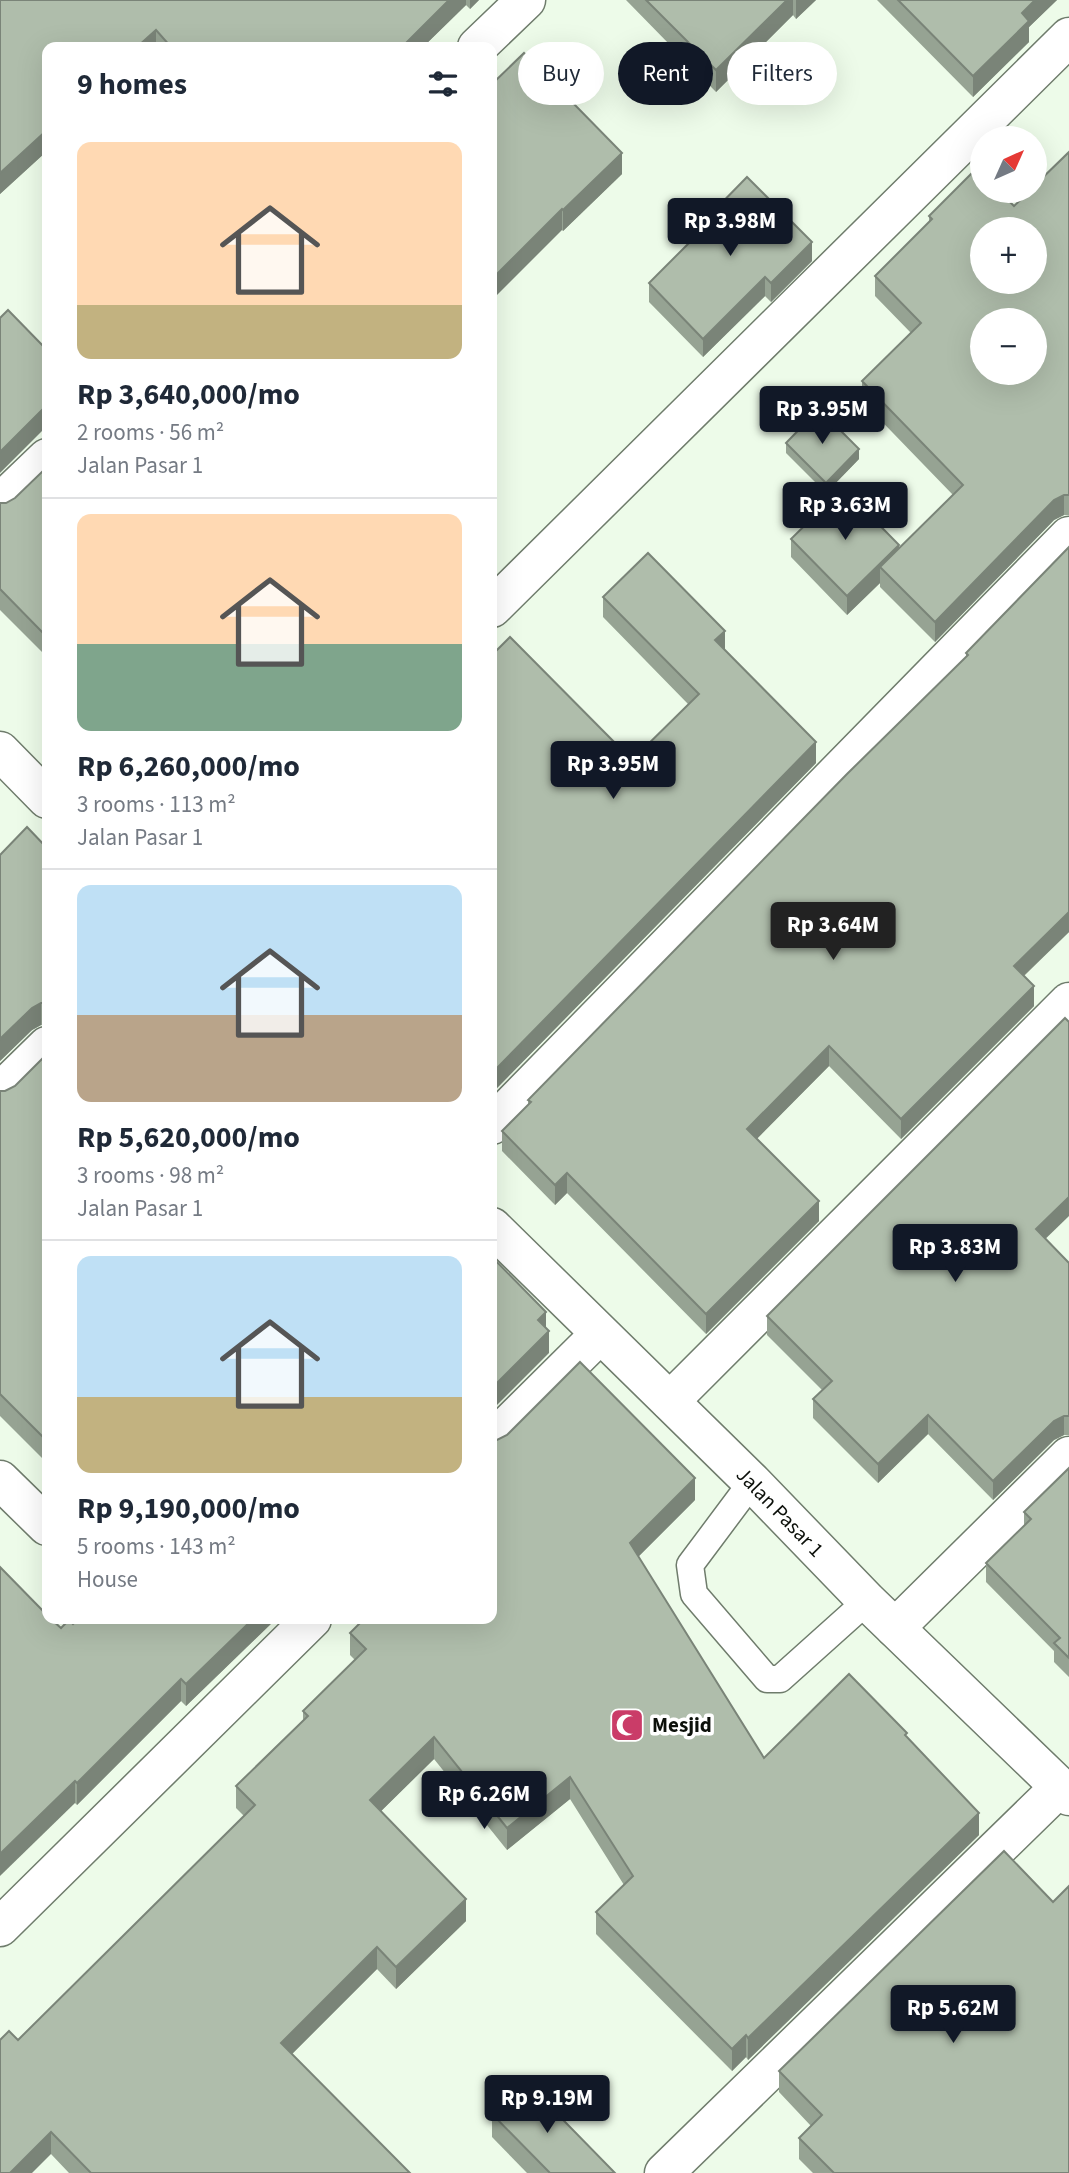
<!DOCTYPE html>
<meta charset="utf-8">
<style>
body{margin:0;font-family:"Source Sans 3",sans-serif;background:#f6f6f7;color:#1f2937;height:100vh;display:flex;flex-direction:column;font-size:26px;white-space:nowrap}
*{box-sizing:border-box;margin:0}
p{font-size:23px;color:#747a83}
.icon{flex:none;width:38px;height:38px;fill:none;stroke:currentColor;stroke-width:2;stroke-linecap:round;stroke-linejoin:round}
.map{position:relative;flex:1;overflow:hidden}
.drawer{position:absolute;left:42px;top:42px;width:455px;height:1582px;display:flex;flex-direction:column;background:#fff;border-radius:14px;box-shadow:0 7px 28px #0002}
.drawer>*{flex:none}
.guide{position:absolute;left:518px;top:42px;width:444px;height:63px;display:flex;gap:14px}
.needle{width:46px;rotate:45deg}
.controls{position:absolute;left:970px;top:126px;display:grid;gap:14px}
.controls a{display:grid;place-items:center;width:77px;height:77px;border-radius:50%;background:#fff;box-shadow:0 7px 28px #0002;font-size:35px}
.price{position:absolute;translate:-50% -60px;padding:0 16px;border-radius:7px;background:#111827;color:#fff;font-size:23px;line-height:46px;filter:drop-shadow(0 2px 4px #0008)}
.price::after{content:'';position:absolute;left:50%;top:42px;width:21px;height:16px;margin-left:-10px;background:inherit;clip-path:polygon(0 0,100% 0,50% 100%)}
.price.selected{background:#222;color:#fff}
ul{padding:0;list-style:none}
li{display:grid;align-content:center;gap:14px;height:371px;padding:0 35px}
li+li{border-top:2px solid #e0e1e3}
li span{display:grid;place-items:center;height:217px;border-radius:14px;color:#555}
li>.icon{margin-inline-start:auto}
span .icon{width:126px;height:126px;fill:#fffc;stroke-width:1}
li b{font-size:30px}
h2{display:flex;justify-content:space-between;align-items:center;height:84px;padding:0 35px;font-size:30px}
.chip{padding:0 24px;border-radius:32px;background:#fff;box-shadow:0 7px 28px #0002;font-size:24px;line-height:63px}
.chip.selected{background:#111827;color:#fff}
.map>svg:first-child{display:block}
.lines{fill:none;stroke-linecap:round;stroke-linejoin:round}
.service-casing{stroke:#6f7c6c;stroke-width:29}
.minor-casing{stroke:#6f7c6c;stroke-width:41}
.service{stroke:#fff;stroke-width:26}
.minor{stroke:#fff;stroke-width:38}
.wall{fill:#96a393}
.shaded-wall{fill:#7a8478}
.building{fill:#afbdab;stroke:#7a8478;stroke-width:2;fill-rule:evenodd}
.labels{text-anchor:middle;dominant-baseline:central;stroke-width:7;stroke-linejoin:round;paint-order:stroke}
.street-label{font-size:21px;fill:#0c100a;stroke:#fff}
.poi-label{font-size:21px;font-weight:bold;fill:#0c100a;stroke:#fff;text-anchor:start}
</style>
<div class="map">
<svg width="1069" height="2173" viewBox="0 0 1069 2173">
<rect width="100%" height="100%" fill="#edfbe9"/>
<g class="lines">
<!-- service casing -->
<g class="service-casing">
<path id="service" d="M 752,1482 L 690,1565 L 694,1594 L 767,1679 L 780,1679 L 867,1601"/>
</g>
<!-- minor casing -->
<g class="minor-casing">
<g id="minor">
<path d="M 477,47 L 526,0"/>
<path d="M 0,503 L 47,458"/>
<path d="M 492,608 L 1069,37"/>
<path d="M 0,751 L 47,799"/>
<path d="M 0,1092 L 47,1046"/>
<path d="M 492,1125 L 1069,536"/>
<path d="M 492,1227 L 752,1482 L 867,1601 L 1069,1796"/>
<path d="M 670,1401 L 1069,1002"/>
<path d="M 492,1441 L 599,1335"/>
<path d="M 0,1480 L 47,1526"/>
<path d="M 895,1628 L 1069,1456"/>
<path d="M 0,1927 L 312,1619"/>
<path d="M 664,2173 L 1060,1787"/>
</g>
</g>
<!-- service -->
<use href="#service" class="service"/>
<!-- minor -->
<use href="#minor" class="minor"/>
</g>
<!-- wall -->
<g class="wall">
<path d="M 0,0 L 479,0 L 470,9 L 466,5 L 423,47 L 47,47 L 47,151 L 0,194 Z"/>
<path d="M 626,0 L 816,0 L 796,19 L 793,15 L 716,92 Z"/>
<path d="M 877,0 L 1057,0 L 1029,27 L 1029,42 L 973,97 Z"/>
<path d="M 492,84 L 622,174 L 563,231 L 562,230 Z"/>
<path d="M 1069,152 L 1069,515 L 1064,515 L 1054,520 L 935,642 L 880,587 L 880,583 L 847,615 L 791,557 L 791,539 L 899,548 L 953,495 L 862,401 L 862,381 L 911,333 L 875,296 L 875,276 L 929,222 L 929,216 L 1014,206 Z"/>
<path d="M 706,219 L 812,261 L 771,302 L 765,296 L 703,357 L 649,302 L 649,283 L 706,226 Z"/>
<path d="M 786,443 L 859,459 L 826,493 L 786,453 Z"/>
<path d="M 47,467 L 47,657 L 0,610 L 0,503 L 6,503 L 15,498 Z"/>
<path d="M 1069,547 L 1069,932 L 1024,976 L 1034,1006 L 901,1139 L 829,1066 L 756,1139 L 819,1221 L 706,1334 L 567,1193 L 555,1205 L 502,1151 L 502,1131 L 528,1105 L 528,1100 L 966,657 L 966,653 Z"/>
<path d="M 603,597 L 816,763 L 497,1088 L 492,1083 L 492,655 L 632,760 L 688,704 L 603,617 Z"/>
<path d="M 47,848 L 47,1025 L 41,1025 L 32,1030 L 0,1061 L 0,855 Z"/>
<path d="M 47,1054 L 47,1463 L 0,1416 L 0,1091 L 5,1091 L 15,1086 Z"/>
<path d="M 1045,1239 L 1069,1263 L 1069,1435 L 1064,1435 L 1054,1440 L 993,1500 L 928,1434 L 878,1483 L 813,1418 L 813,1399 L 822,1390 L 767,1335 L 767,1316 Z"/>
<path d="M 1069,1468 L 1069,1677 L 1054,1662 L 1054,1651 L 986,1582 L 986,1563 L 1024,1526 L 1024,1512 Z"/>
<path d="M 695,1500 L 638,1557 L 764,1758 L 907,1737 L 979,1835 L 748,2060 L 746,2057 L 732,2071 L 596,1934 L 596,1912 L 624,1885 L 570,1799 L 507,1850 L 434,1759 L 381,1811 L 466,1921 L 396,1989 L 377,1969 L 292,2054 L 410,2173 L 69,2173 L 51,2154 L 18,2040 L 244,1816 L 236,1808 L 236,1786 L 303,1720 L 303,1711 L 355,1660 L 350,1655 L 350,1633 Z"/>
<path d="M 276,1619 L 186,1706 L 181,1701 L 77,1805 L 75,1803 L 61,1628 L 73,1624 Z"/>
<path d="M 1053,1902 L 1069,2173 L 813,2173 L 799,2159 L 799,2138 L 811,2126 L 779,2092 L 779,2071 Z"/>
<path d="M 492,2114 L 615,2173 L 527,2173 L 492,2137 Z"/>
</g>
<!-- shaded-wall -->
<g class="shaded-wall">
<path d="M 449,0 L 466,0 L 466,5 L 423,47 L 402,47 Z"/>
<path d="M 470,0 L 479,0 L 470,9 Z"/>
<path d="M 787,0 L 793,0 L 793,15 L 716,92 L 716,70 Z"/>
<path d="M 796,0 L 816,0 L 796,19 Z"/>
<path d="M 1035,0 L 1057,0 L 1029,27 L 1029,42 L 973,97 L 973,76 L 1022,13 Z"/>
<path d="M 156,30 L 156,47 L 137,47 Z"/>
<path d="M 47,130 L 47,151 L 0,194 L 0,173 Z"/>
<path d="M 622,153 L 622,174 L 563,231 L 563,210 Z"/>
<path d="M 562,209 L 562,230 L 492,300 L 492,279 Z"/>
<path d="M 812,242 L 812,261 L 771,302 L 771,283 Z"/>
<path d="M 765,277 L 765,296 L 703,357 L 703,339 Z"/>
<path d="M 47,405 L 47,426 L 0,473 L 0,452 Z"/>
<path d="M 859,449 L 859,459 L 826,493 L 826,483 Z"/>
<path d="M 1064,495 L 1064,515 L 1054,520 L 935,642 L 935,622 L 1054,500 Z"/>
<path d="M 899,545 L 899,564 L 880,567 L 880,583 L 847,615 L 847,596 Z"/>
<path d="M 725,631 L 725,651 L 715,640 Z"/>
<path d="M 816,742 L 816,763 L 497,1088 L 497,1068 Z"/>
<path d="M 1069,912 L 1069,932 L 1014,985 L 1014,966 Z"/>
<path d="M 1034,986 L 1034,1006 L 901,1139 L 901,1119 Z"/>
<path d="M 41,1003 L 41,1025 L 32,1030 L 0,1061 L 0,1039 L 32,1008 Z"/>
<path d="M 829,1046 L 829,1066 L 747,1149 L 747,1129 Z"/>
<path d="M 567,1173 L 567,1193 L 555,1205 L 555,1185 Z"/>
<path d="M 1069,1197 L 1069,1216 L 1036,1248 L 1036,1229 Z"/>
<path d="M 819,1201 L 819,1221 L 706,1334 L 706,1314 Z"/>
<path d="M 546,1312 L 546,1334 L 538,1320 Z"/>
<path d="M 549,1331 L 549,1353 L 492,1410 L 492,1388 Z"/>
<path d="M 928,1415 L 928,1434 L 878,1483 L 878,1464 Z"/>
<path d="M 1064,1416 L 1064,1435 L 1054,1440 L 993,1500 L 993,1481 L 1054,1421 Z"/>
<path d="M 695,1478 L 695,1500 L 630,1565 L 630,1543 Z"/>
<path d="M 253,1619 L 276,1619 L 186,1706 L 186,1684 Z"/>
<path d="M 181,1679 L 181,1701 L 77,1805 L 77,1783 Z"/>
<path d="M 434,1737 L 434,1759 L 370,1822 L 370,1800 Z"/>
<path d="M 570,1777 L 570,1799 L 507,1850 L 507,1828 Z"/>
<path d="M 75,1781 L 75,1803 L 0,1876 L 0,1854 Z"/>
<path d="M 979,1813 L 979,1835 L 748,2060 L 748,2038 Z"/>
<path d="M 466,1899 L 466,1921 L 396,1989 L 396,1967 Z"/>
<path d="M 377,1947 L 377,1969 L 281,2065 L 281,2043 Z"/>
<path d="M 746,2035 L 746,2057 L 732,2071 L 732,2049 Z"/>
<path d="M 51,2132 L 51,2154 L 32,2173 L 10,2173 Z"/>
</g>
<!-- building -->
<g class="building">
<path d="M 0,0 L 449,0 L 402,47 L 171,47 L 156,30 L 137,47 L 47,47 L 47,130 L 0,173 Z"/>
<path d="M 646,0 L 787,0 L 716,70 Z"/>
<path d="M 898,0 L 1035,0 L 1022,13 L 1029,21 L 973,76 Z"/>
<path d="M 524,53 L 622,153 L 563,210 L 562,209 L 492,279 L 492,84 Z"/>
<path d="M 1069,152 L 1069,495 L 1064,495 L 1054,500 L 935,622 L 880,567 L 963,485 L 862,381 L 921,323 L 875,276 L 932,219 L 929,216 L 977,168 L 982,173 L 982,191 L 999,191 L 1014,206 L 1030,191 L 1034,191 L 1034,186 ZM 982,229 L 1034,229 L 1034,282 L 982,282 ZM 982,320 L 1034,320 L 1034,373 L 982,373 Z"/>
<path d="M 747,177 L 812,242 L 771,283 L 765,277 L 703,339 L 649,283 L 710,222 L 706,219 Z"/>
<path d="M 8,310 L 47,350 L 47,405 L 0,452 L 0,318 Z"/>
<path d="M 819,409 L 859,449 L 826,483 L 786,443 Z"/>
<path d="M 47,467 L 47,637 L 0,589 L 0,503 L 6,503 L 15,498 Z"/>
<path d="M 843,488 L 899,545 L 847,596 L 791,539 Z"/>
<path d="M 1069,547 L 1069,912 L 1014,966 L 1034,986 L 901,1119 L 829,1046 L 747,1129 L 819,1201 L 706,1314 L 567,1173 L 555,1185 L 502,1131 L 531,1102 L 528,1100 L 847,774 L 968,655 L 966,653 Z"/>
<path d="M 648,553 L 725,631 L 715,640 L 816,742 L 497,1068 L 492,1062 L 492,655 L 510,637 L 632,760 L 699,694 L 603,597 Z"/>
<path d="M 27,827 L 47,848 L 47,1003 L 41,1003 L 32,1008 L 0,1039 L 0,855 Z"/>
<path d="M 1065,1018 L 1069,1022 L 1069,1197 L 1036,1229 L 1069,1263 L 1069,1416 L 1064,1416 L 1054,1421 L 993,1481 L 928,1415 L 878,1464 L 813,1399 L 832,1381 L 767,1316 Z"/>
<path d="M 47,1054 L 47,1441 L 0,1394 L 0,1091 L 5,1091 L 15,1086 Z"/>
<path d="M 492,1257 L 546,1312 L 538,1320 L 549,1331 L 492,1388 Z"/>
<path d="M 580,1362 L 695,1478 L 630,1543 L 764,1758 L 849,1674 L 907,1733 L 905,1735 L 979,1813 L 748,2038 L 746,2035 L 732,2049 L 596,1912 L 633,1876 L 570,1777 L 507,1828 L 434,1737 L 370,1800 L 466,1899 L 396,1967 L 377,1947 L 281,2043 L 410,2173 L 91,2173 L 51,2132 L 10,2173 L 0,2173 L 0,2040 L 9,2031 L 18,2040 L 255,1805 L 236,1786 L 308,1716 L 303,1711 L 366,1649 L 350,1633 L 364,1619 L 492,1619 L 492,1440 L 497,1440 L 507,1435 Z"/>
<path d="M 1069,1468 L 1069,1658 L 1054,1643 L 1060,1638 L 986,1563 L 1031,1519 L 1024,1512 Z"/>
<path d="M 0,1567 L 47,1615 L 47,1619 L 51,1619 L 61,1628 L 69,1620 L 73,1624 L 78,1619 L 253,1619 L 186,1684 L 181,1679 L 77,1783 L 75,1781 L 0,1854 Z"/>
<path d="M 1004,1851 L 1053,1902 L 1069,1886 L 1069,2173 L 834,2173 L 799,2138 L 822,2115 L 779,2071 Z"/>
<path d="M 526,2082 L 615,2173 L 550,2173 L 492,2114 Z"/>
</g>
<!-- icons -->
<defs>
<g id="mosque-square" transform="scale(1.75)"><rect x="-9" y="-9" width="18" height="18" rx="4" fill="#ca3c68" stroke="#fff"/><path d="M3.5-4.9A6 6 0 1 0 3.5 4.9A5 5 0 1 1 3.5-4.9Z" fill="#fff"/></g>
</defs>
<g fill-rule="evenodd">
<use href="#mosque-square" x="627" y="1725"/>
</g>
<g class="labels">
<!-- street labels -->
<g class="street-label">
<text transform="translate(780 1512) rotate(46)">Jalan Pasar 1</text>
</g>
<!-- poi labels -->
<g class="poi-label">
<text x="652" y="1725">Mesjid</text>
</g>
</g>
</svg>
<div class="controls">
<a><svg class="needle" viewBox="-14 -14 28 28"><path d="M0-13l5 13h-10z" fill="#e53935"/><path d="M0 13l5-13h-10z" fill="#747a83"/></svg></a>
<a>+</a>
<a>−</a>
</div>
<b class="price" style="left:730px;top:258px">Rp 3.98M</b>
<b class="price" style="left:822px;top:446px">Rp 3.95M</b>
<b class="price" style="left:845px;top:542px">Rp 3.63M</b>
<b class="price" style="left:613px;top:801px">Rp 3.95M</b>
<b class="price selected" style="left:833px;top:962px">Rp 3.64M</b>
<b class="price" style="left:955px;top:1284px">Rp 3.83M</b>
<b class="price" style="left:484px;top:1831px">Rp 6.26M</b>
<b class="price" style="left:953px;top:2045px">Rp 5.62M</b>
<b class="price" style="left:547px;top:2135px">Rp 9.19M</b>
<div class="guide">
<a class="chip">Buy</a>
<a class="chip selected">Rent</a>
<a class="chip">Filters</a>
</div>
<section class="drawer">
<h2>9 homes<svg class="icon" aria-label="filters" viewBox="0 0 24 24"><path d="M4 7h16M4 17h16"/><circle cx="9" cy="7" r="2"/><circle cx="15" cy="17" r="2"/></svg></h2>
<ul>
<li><span style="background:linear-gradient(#ffd9b3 75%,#c2b280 0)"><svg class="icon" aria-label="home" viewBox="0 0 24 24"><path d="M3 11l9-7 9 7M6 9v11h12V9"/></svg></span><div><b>Rp 3,640,000/mo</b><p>2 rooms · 56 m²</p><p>Jalan Pasar 1</p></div></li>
<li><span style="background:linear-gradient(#ffd9b3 60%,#7fa58c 0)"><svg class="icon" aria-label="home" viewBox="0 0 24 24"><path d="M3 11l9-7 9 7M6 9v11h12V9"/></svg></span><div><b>Rp 6,260,000/mo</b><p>3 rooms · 113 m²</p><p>Jalan Pasar 1</p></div></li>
<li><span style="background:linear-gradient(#bfe0f5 60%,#b9a48a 0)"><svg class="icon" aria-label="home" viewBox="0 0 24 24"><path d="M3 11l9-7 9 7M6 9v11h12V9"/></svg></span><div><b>Rp 5,620,000/mo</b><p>3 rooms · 98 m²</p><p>Jalan Pasar 1</p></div></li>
<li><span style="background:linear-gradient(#bfe0f5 65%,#c2b280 0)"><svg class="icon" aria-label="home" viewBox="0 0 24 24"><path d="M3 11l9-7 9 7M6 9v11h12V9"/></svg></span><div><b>Rp 9,190,000/mo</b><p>5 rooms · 143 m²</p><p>House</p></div></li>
</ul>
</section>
</div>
